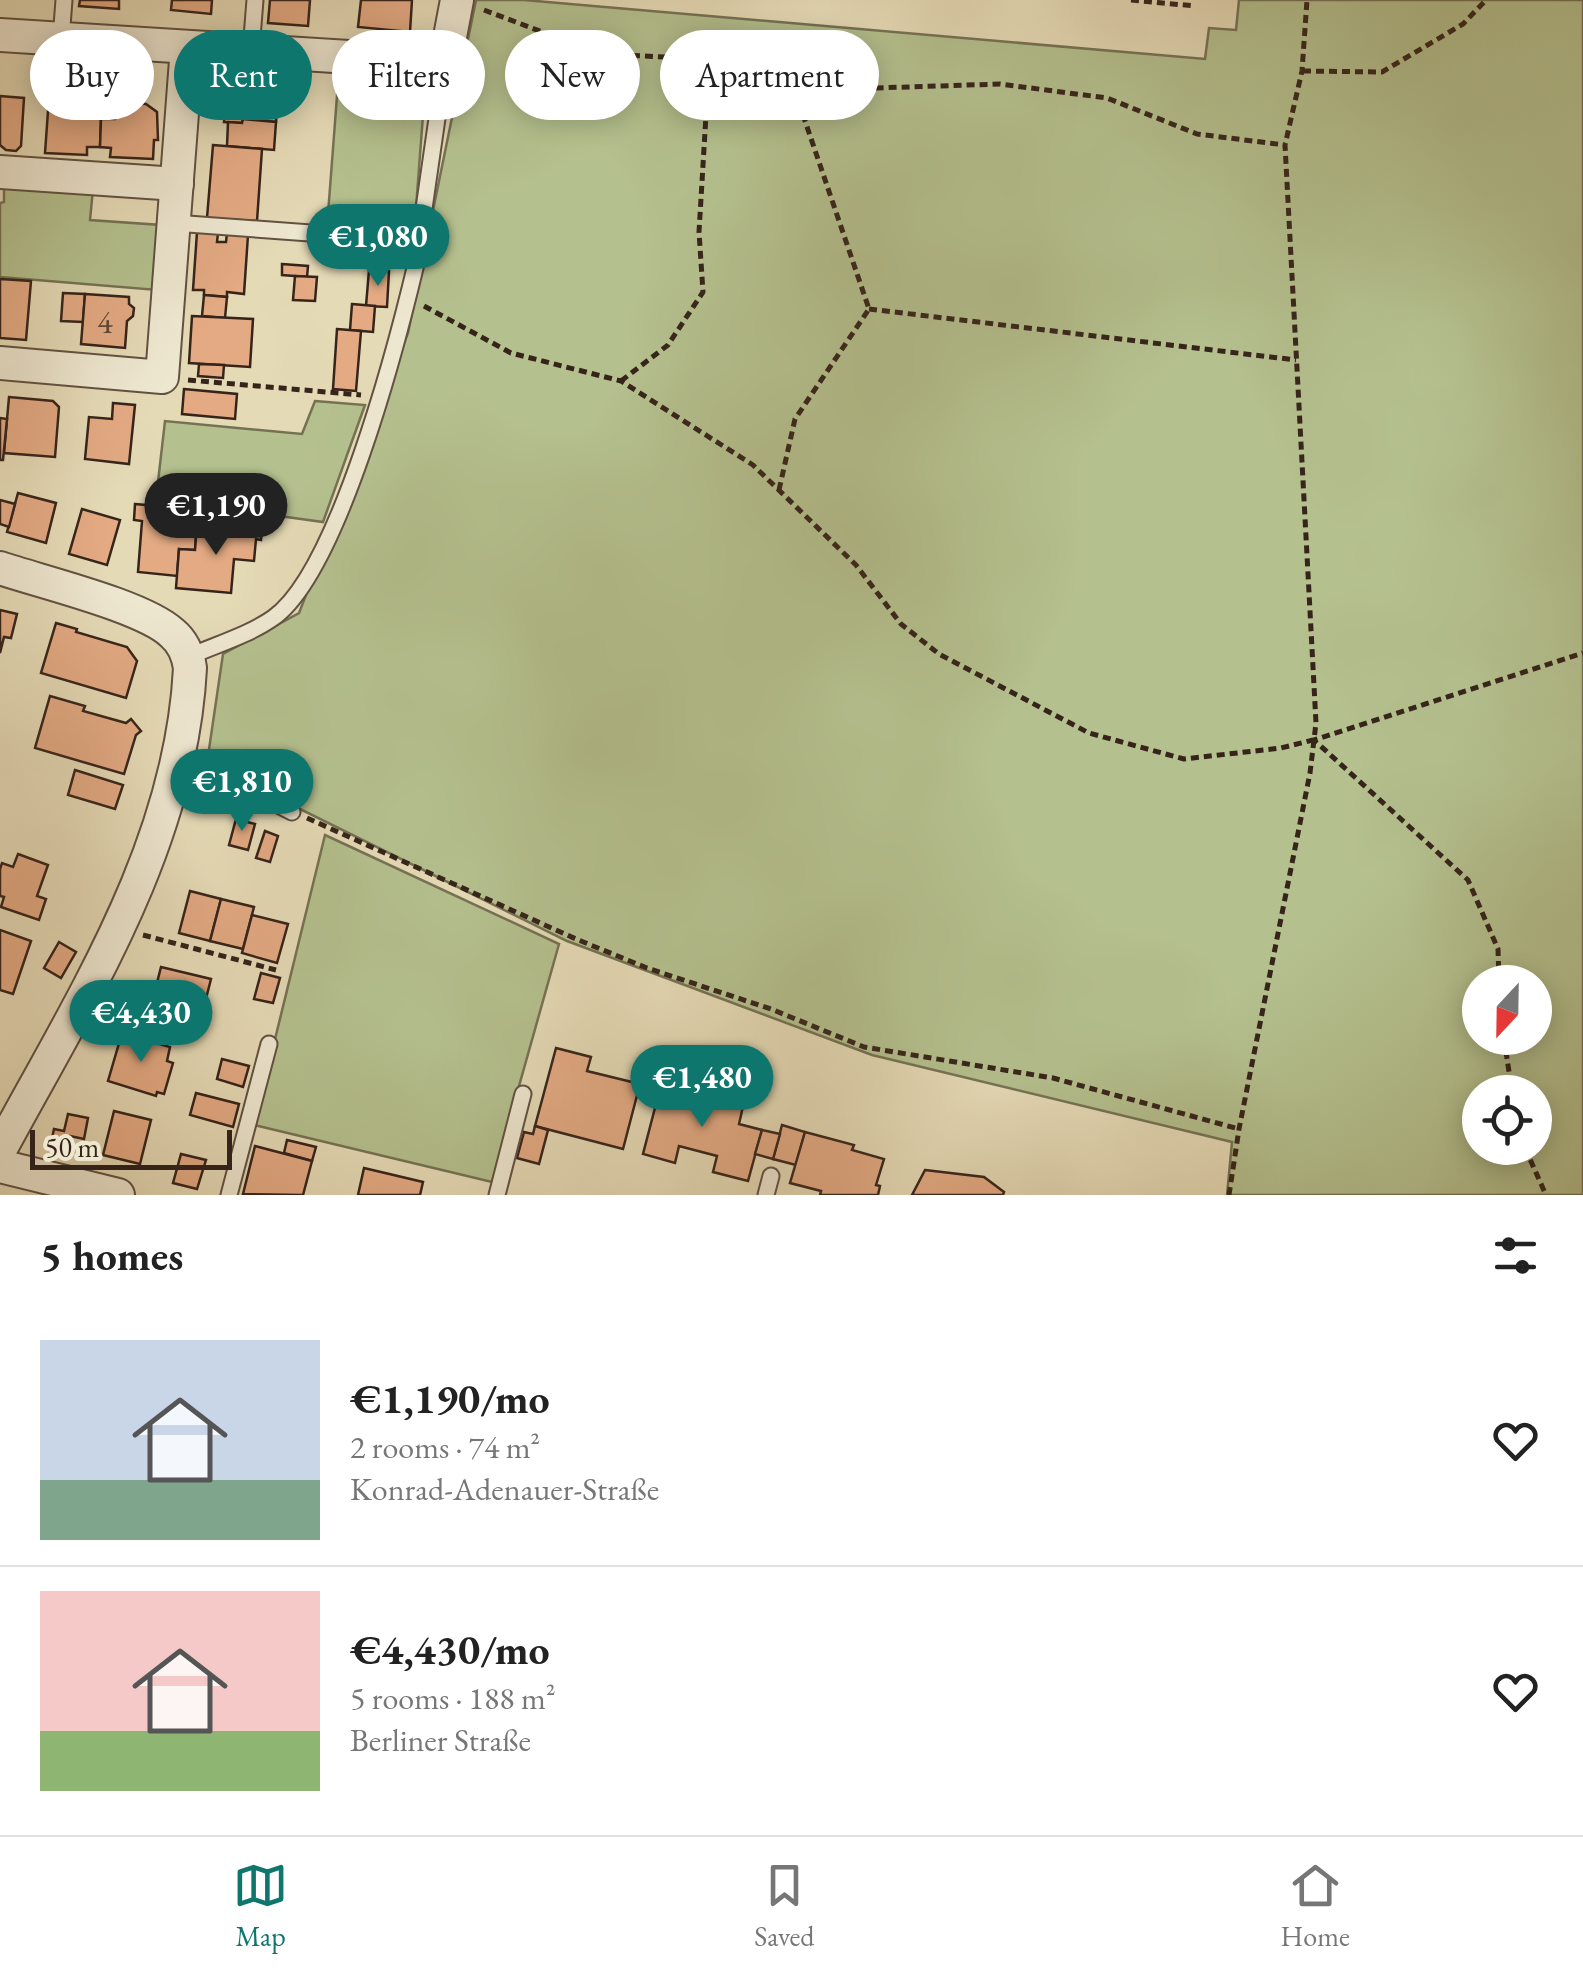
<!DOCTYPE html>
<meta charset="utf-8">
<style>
body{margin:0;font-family:"EB Garamond",serif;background:#f2f2f2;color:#222;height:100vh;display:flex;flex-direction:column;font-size:38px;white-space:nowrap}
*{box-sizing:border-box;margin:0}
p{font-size:32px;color:#767676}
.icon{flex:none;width:55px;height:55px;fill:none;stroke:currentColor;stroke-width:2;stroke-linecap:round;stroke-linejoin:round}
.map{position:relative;height:1195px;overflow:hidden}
.drawer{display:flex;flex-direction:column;background:#fff;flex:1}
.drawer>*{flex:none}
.top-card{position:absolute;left:30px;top:30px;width:1000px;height:90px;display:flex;gap:20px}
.needle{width:65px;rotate:202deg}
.buttons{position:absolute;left:1462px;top:965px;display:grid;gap:20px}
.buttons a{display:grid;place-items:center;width:90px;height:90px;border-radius:50%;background:#fff;box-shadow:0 5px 25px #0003;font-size:50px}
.scale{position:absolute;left:30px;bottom:25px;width:202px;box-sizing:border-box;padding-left:10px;border:5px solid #36241b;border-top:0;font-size:28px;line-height:35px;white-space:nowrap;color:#36241b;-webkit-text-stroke:8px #eee7d0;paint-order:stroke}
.price{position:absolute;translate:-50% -85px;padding:0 22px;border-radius:35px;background:#0f766e;color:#fff;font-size:32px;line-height:65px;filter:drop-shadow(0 2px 5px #0008)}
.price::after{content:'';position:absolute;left:50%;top:60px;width:30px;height:22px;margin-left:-15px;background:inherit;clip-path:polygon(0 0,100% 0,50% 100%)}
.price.active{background:#222;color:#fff}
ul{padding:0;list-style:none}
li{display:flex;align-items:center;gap:30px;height:250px;padding:0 40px}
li+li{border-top:2px solid #e0e0e0}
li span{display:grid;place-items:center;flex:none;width:280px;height:200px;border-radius:0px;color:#555}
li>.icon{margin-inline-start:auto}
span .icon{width:120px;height:120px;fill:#fffc;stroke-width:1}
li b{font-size:42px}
h2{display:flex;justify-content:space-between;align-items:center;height:120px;padding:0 40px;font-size:42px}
.chip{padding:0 35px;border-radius:45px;background:#fff;box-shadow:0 5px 25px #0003;font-size:35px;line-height:90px}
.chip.active{background:#0f766e;color:#fff}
.dock{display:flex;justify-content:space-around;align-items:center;height:140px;border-top:2px solid #e0e0e0;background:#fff;font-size:28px;color:#767676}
.dock a{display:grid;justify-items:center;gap:5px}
.dock .active{color:#0f766e}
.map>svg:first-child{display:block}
.green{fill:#b4c08e;stroke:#757254;stroke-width:2.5;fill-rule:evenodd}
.building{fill:#e3aa83;stroke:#36241b;stroke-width:2.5}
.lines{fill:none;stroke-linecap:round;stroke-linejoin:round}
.lane-casing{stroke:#625242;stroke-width:19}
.street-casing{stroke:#625242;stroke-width:36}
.path{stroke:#36241b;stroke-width:5;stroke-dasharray:8 5;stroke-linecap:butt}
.lane{stroke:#eee7d0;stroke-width:15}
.street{stroke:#eee7d0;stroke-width:32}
.labels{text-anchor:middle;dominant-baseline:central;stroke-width:9;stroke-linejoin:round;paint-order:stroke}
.number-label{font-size:32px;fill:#614635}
</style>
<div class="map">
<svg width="1583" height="1195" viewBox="0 0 1583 1195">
<rect width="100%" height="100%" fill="#e5dab6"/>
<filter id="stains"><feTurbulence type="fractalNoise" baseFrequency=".002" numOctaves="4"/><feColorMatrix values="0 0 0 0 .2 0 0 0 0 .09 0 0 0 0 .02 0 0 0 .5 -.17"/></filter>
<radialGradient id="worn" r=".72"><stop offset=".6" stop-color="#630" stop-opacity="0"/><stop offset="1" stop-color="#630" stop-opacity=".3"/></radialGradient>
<!-- green -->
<g class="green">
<path d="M 476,0 L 524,0 L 1205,59 L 1209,28 L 1236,30 L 1239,0 L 1583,0 L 1583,1195 L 1227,1195 L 1232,1142 L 872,1055 L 567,941 L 207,763 L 223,654 L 299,613 L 408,333 ZM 1480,982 L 1535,982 L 1535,1038 L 1480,1038 ZM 1480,1092 L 1535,1092 L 1535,1148 L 1480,1148 Z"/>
<path d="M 338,83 L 425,89 L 414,234 L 327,227 Z"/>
<path d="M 4,182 L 93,189 L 90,220 L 161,225 L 157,290 L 0,277 L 0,203 L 4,202 Z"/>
<path d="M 315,401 L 365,405 L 323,522 L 156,499 L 165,421 L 302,434 Z"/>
<path d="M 325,835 L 559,944 L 492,1182 L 254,1125 Z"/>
</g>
<!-- building -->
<g class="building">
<path d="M 80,0 L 119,0 L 119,9 L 79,6 Z"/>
<path d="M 172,0 L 212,0 L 211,14 L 171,10 Z"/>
<path d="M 270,0 L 310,0 L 308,26 L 268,23 Z"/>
<path d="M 361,0 L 412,0 L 410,32 L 358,27 Z"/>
<path d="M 228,74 L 279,78 L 276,122 L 243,119 L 242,123 L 224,122 Z"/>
<path d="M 0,96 L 24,98 L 21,146 L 16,151 L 6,150 L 0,145 Z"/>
<path d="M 49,97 L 82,99 L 90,108 L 89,118 L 101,119 L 100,147 L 87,147 L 87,155 L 45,153 Z"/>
<path d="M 115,103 L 146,104 L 157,112 L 158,140 L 154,140 L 153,159 L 110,157 L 111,148 L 100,147 L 101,119 L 115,119 Z"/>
<path d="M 243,119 L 276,122 L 274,150 L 227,146 L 228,122 L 242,123 Z"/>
<path d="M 213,145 L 262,149 L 257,221 L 207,218 Z"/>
<path d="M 197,232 L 218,233 L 217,242 L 226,242 L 227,233 L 248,235 L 244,294 L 227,292 L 227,297 L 204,295 L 204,290 L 193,290 Z"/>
<path d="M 282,264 L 308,266 L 307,277 L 282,275 Z"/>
<path d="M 369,270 L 389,271 L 387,307 L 366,306 Z"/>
<path d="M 295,276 L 317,277 L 315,301 L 293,300 Z"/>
<path d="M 0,279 L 31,281 L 26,340 L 0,338 Z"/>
<path d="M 63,293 L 85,294 L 83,322 L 61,321 Z"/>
<path d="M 85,294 L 129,297 L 129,304 L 134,308 L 133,316 L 127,321 L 125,348 L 81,344 Z"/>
<path d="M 204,295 L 227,297 L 225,318 L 202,316 Z"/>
<path d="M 352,304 L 375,306 L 373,332 L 350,330 Z"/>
<path d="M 192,316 L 253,319 L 250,367 L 189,363 Z"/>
<path d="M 337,329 L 361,331 L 356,391 L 333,389 Z"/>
<path d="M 199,364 L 224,365 L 223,378 L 198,376 Z"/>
<path d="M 184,389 L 237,394 L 235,419 L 182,414 Z"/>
<path d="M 9,397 L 53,401 L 59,407 L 55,457 L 4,453 Z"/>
<path d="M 113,403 L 135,405 L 129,464 L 85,459 L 89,417 L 112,419 Z"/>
<path d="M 0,418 L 7,419 L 3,460 L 0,460 Z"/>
<path d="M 18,493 L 56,503 L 46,543 L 7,532 Z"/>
<path d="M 0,500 L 15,504 L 9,527 L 0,524 Z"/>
<path d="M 135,504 L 157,506 L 157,510 L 198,509 L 195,550 L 179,549 L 177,576 L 138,572 L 142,521 L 134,520 Z"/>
<path d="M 82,509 L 120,520 L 107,565 L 69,554 Z"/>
<path d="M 197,525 L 246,530 L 247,526 L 262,527 L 261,540 L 256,539 L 254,561 L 234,559 L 231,593 L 176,588 L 179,549 L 195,550 Z"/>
<path d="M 0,610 L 17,614 L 11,638 L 4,637 L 0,653 Z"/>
<path d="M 56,623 L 77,629 L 76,632 L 127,647 L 137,661 L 126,698 L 41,673 Z"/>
<path d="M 50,696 L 85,706 L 83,711 L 126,723 L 131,719 L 141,731 L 136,735 L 124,774 L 35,748 Z"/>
<path d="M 75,770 L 123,785 L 115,809 L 68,795 Z"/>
<path d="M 236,819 L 255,824 L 248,850 L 229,845 Z"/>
<path d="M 265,831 L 278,836 L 270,862 L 256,858 Z"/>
<path d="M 18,854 L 48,865 L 37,896 L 46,899 L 39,920 L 1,907 L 4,897 L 0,896 L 0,869 L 2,863 L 13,867 Z"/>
<path d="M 190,891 L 221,899 L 210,941 L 179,933 Z"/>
<path d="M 221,899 L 254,907 L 243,949 L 210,941 Z"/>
<path d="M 252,915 L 288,924 L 277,963 L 242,953 Z"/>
<path d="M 0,930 L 31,941 L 13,994 L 0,990 Z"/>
<path d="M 59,942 L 76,952 L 61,978 L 44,968 Z"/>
<path d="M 161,967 L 211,979 L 197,1034 L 147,1022 Z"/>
<path d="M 261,973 L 280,978 L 273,1003 L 254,999 Z"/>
<path d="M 122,1033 L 170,1047 L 167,1061 L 173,1063 L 164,1094 L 157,1092 L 156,1096 L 108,1081 Z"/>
<path d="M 556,1048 L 591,1057 L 587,1071 L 640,1084 L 623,1149 L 535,1126 Z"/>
<path d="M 222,1059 L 249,1066 L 243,1087 L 217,1079 Z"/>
<path d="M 662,1081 L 744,1102 L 739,1124 L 762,1130 L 748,1181 L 713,1172 L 717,1156 L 679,1146 L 675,1163 L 643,1154 Z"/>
<path d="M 196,1093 L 239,1104 L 233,1127 L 190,1115 Z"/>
<path d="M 114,1111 L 151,1120 L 140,1164 L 103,1155 Z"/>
<path d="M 68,1114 L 88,1118 L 84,1139 L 70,1136 L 68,1147 L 51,1143 L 54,1129 L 64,1131 Z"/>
<path d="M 782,1125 L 805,1132 L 796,1165 L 773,1159 Z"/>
<path d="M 535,1126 L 548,1130 L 539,1164 L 517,1158 L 524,1132 L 533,1134 Z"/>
<path d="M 762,1130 L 780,1134 L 773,1159 L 755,1154 Z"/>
<path d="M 805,1132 L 854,1145 L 852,1150 L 884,1159 L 876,1185 L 880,1186 L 878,1195 L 820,1195 L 821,1191 L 790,1183 Z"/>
<path d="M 287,1140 L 316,1147 L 312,1161 L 284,1153 Z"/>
<path d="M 255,1146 L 312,1161 L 303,1195 L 243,1194 Z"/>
<path d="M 181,1154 L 206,1160 L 197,1189 L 173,1183 Z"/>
<path d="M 364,1168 L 423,1182 L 420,1195 L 358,1195 Z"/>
<path d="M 925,1170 L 984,1177 L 1004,1192 L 1003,1195 L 912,1195 Z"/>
</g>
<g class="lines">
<!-- lane casing -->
<g class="lane-casing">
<g id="lane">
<path d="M 61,39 L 64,0"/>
<path d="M 251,50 L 255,0"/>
<path d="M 174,223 L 419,241"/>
<path d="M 188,657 C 215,645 249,635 273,618 C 338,573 397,344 416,264 L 445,63"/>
<path d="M 178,754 L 292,812"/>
<path d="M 229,1195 L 269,1044"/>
<path d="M 497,1195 L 523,1094"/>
<path d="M 766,1195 L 771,1176"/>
</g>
</g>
<!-- street casing -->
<g class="street-casing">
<g id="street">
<path d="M 0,35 L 445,63 L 457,0"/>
<path d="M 0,172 L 177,184"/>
<path d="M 0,363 L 162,377 L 187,47"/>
<path d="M 0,568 C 41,582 143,606 172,633 C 183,642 188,654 190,668 C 181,846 82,998 0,1150"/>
<path d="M 0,1166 L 118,1195"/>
</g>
</g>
<!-- path -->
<g class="path">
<path d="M 1131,0 L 1195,6"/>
<path d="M 484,10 L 601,54 L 773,62 L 877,88 L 1000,84 L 1107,98 L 1197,134 L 1285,145"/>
<path d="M 1303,71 L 1382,72 L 1463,24 L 1486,0"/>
<path d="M 424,306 L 511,353 L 621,381 L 753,465 L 856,565 L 901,624 L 939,654 L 1089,733 L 1184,759 L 1281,748 L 1313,740"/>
<path d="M 869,309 L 1296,360"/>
<path d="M 188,380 L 361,395"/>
<path d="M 621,381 L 668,345 L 703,292 L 699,232 L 706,115 L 721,60"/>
<path d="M 779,490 L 795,419 L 869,309 L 786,65"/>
<path d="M 307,818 L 576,939 L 647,968 L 771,1009 L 864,1047 L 1053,1078 L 1239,1129"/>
<path d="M 143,935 L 276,970"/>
<path d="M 1499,982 L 1498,949 L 1468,880 L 1314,740 L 1583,653"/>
<path d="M 1504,1038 L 1512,1092"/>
<path d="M 1525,1148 L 1546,1195"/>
<path d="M 1229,1195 L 1239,1129 L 1310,773 L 1316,723 L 1285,145 L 1302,71 L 1307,0"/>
</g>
<!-- lane -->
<use href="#lane" class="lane"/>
<!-- street -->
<use href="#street" class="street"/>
</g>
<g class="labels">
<!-- number labels -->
<g class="number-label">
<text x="105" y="322">4</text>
</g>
</g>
<rect width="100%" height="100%" filter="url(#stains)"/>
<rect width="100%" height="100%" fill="url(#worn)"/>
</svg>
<div class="buttons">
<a><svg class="needle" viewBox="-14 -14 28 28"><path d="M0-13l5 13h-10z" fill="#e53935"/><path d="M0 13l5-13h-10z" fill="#767676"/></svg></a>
<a><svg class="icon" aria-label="locate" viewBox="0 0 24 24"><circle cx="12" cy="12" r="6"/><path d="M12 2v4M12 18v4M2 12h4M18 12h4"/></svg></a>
</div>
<div class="scale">50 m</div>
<b class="price" style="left:378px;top:289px">€1,080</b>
<b class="price active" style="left:216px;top:558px">€1,190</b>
<b class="price" style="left:242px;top:834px">€1,810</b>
<b class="price" style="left:141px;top:1065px">€4,430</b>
<b class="price" style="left:702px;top:1130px">€1,480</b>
<div class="top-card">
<a class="chip">Buy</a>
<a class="chip active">Rent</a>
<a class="chip">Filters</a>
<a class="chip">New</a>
<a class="chip">Apartment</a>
</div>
</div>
<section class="drawer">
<h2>5 homes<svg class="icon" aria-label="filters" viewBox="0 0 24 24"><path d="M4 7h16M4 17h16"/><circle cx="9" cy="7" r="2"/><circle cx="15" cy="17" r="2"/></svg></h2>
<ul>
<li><span style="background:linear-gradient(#c9d6e8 70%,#7fa58c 0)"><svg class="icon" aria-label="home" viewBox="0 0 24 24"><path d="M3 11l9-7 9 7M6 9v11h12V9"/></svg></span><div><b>€1,190/mo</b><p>2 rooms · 74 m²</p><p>Konrad-Adenauer-Straße</p></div><svg class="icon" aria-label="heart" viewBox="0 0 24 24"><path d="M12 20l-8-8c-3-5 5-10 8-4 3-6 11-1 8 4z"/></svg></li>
<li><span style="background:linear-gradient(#f6c9c9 70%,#8fb573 0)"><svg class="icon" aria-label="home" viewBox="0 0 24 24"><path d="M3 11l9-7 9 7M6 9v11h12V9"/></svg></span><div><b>€4,430/mo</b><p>5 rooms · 188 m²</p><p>Berliner Straße</p></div><svg class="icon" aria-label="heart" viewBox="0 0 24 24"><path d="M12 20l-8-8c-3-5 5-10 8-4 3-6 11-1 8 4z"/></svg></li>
</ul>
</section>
<nav class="dock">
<a class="active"><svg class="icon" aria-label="map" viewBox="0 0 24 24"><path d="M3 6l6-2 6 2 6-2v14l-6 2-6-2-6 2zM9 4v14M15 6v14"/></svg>Map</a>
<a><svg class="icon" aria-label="saved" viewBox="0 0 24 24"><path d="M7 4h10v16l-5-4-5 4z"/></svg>Saved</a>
<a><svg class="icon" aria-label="home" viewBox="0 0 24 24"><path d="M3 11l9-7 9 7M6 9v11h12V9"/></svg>Home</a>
</nav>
